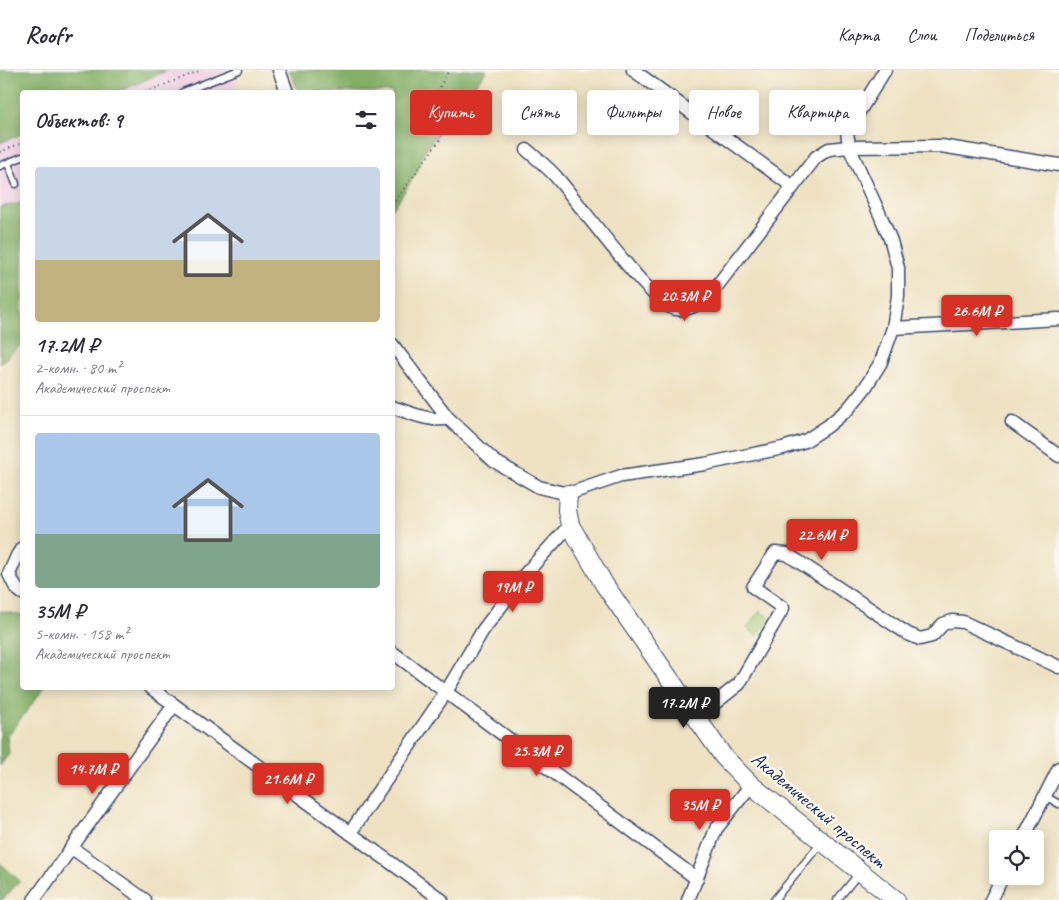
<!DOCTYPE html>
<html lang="ru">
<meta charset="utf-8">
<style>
body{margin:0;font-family:Caveat,sans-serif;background:#f7f7f7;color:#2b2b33;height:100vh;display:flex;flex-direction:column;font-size:19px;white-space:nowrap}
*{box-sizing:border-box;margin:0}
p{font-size:16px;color:#7c7c81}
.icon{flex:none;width:28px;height:28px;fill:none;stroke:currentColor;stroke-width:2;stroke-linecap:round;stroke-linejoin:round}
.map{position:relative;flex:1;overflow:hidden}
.details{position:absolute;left:20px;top:20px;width:375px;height:600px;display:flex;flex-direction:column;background:#fff;border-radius:5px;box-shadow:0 2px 12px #0003}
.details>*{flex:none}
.banner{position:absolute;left:410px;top:20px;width:475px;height:45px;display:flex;gap:10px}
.tools{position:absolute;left:989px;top:760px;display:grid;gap:10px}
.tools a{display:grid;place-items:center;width:55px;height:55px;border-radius:5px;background:#fff;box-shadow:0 2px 12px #0003;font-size:25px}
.price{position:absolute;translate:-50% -42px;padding:0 11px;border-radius:5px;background:#d93025;color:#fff;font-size:16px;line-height:32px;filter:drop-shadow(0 1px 2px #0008)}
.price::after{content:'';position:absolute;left:50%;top:30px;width:15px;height:11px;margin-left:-8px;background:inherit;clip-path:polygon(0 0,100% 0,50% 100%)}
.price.selected{background:#222;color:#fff}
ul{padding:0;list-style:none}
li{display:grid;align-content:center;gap:10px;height:265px;padding:0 15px}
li+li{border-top:1px solid #e1e1e2}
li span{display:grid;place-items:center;height:155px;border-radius:5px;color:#555}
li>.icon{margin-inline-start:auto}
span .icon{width:90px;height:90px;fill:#fffc;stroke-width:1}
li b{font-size:21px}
h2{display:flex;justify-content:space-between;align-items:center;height:60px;padding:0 15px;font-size:21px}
.tag{padding:0 18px;border-radius:5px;background:#fff;box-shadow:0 2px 12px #0003;font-size:18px;line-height:45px}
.tag.selected{background:#d93025;color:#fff}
header{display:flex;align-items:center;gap:30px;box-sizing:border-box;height:70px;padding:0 25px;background:#fff;border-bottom:1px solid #e1e1e2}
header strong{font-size:24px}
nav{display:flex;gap:28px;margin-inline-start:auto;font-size:18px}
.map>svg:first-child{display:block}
.built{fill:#f0d0e5}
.green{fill:#a6cd77;stroke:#607e6a}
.forest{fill:#84b068;stroke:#507063}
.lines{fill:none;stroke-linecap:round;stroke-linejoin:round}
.lane-casing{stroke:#3b4a6d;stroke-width:9}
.street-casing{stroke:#3b4a6d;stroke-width:15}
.secondary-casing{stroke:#3b4a6d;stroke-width:20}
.path{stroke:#3b4a6d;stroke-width:2;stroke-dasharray:1 4;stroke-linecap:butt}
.lane{stroke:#fff;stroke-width:6}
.street{stroke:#fff;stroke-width:12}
.secondary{stroke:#fff;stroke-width:18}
.labels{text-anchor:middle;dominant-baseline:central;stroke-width:5;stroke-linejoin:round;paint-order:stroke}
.street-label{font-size:20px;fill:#1b2f5e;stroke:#fbf7ec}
</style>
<header>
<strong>Roofr</strong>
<nav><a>Карта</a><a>Слои</a><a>Поделиться</a></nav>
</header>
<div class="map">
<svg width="1059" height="830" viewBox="0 0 1059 830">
<rect width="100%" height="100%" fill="#fbf7ec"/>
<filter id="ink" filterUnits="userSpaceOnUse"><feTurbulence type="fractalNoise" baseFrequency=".02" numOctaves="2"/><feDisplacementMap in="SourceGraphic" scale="10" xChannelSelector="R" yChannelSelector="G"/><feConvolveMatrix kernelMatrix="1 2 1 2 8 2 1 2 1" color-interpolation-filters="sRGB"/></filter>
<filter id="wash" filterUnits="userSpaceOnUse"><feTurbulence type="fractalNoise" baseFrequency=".0096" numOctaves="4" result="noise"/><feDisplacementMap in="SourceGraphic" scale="20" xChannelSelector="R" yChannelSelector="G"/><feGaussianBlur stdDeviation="1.12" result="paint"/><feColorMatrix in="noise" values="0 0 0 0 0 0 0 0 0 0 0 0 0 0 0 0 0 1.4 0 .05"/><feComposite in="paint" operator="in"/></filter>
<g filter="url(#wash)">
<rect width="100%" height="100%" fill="#eee2c2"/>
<!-- built -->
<path class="built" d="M 0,0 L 232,0 L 240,22 L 22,22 L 22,220 L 0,203 Z"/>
<!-- green -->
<path class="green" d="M 760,541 L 771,549 L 757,566 L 747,558 Z"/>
<!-- forest -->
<g class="forest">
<path d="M 0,0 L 169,0 L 118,22 L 22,22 L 22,64 L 0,73 Z"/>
<path d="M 289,0 L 487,0 L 423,83 L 417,102 L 393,139 L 392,22 L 299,22 Z"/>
<path d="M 22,133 L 22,274 L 0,294 L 0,137 Z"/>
<path d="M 0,541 L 22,545 L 22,618 L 44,618 L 7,667 L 9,684 L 0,696 Z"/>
<path d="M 0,793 L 20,811 L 2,830 L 0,830 Z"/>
</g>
</g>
<g filter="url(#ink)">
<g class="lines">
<!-- lane casing -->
<g class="lane-casing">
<g id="lane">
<path d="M 183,22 L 239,0"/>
<path d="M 8,93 L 16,114"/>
<path d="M 0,96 L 22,87"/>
<path d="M 1045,726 L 1059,734"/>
<path d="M 774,830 L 821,773"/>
<path d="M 837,830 L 860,802"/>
</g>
</g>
<!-- street casing -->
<g class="street-casing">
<g id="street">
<path d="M 279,0 L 287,22"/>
<path d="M 633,0 L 792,116"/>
<path d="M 527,80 C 537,89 549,98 558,109 C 578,132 652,234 675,239 C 689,242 700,232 710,225 L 816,87 L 829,79 L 849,77 L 941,76 L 1059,95"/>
<path d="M 893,258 L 1059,249"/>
<path d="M 392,274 L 448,348 L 494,391 L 539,417 L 568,424 L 621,406 L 705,394 L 783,378 L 805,371 L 828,356 L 848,339 L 865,318 L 881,292 L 893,258 L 898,226 L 898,198 L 891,171 L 881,147 L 849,77 L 847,61 L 885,0"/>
<path d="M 392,337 C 409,342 431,353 448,348"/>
<path d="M 1012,352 L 1059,386"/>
<path d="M 22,478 L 17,486 L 9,504 L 16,518 L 22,523"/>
<path d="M 392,582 L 697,809"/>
<path d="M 151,618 L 442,830"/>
<path d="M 696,648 L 739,614 L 783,538 L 753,517 L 775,483 L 787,484 L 908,564 L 920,569 L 932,566 L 943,554 L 952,551 L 963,552 L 1059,597"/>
<path d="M 350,763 L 446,622 L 483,560 L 526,503 L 570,455"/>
<path d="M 1023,769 L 1059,698"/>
<path d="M 72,778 L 145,830"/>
<path d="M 34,830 L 174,635"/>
<path d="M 688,830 L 716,759 L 751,715"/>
<path d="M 991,830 L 1003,806"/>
</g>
</g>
<!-- secondary casing -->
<g class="secondary-casing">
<path id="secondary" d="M 568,424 L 567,440 L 570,455 L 604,514 L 723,686 L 751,715 L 896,830"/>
</g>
<!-- path -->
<g class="path">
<path d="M 146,22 L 202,0"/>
<path d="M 0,82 L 22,73"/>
<path d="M 392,135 L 442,67 L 429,37 L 449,0"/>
</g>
<!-- lane -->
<use href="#lane" class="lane"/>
<!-- street -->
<use href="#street" class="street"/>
<!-- secondary -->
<use href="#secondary" class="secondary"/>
</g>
</g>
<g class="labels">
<!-- street labels -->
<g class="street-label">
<text transform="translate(819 740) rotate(40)">Академический проспект</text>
</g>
</g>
</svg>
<div class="tools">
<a><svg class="icon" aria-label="locate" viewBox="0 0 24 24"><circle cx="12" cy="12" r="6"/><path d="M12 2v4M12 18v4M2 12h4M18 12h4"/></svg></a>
</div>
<b class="price" style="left:685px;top:252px">20.3M ₽</b>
<b class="price" style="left:977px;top:267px">26.6M ₽</b>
<b class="price" style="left:822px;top:491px">22.6M ₽</b>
<b class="price" style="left:513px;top:543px">19M ₽</b>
<b class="price selected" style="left:684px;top:659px">17.2M ₽</b>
<b class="price" style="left:537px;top:707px">25.3M ₽</b>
<b class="price" style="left:93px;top:725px">14.7M ₽</b>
<b class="price" style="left:288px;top:735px">21.6M ₽</b>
<b class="price" style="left:700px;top:761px">35M ₽</b>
<div class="banner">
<a class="tag selected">Купить</a>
<a class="tag">Снять</a>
<a class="tag">Фильтры</a>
<a class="tag">Новое</a>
<a class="tag">Квартира</a>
</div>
<section class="details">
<h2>Объектов: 9<svg class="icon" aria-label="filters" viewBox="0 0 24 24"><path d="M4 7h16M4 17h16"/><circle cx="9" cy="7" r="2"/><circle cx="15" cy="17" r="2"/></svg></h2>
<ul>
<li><span style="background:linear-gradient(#c9d6e8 60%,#c2b280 0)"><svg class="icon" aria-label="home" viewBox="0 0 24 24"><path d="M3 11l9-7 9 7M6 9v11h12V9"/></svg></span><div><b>17.2M ₽</b><p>2-комн. · 80 m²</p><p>Академический проспект</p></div></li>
<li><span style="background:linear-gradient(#a9c7e8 65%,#7fa58c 0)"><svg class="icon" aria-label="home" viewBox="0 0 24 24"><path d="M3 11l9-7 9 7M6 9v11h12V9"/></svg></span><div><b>35M ₽</b><p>5-комн. · 158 m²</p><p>Академический проспект</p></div></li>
</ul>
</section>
</div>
